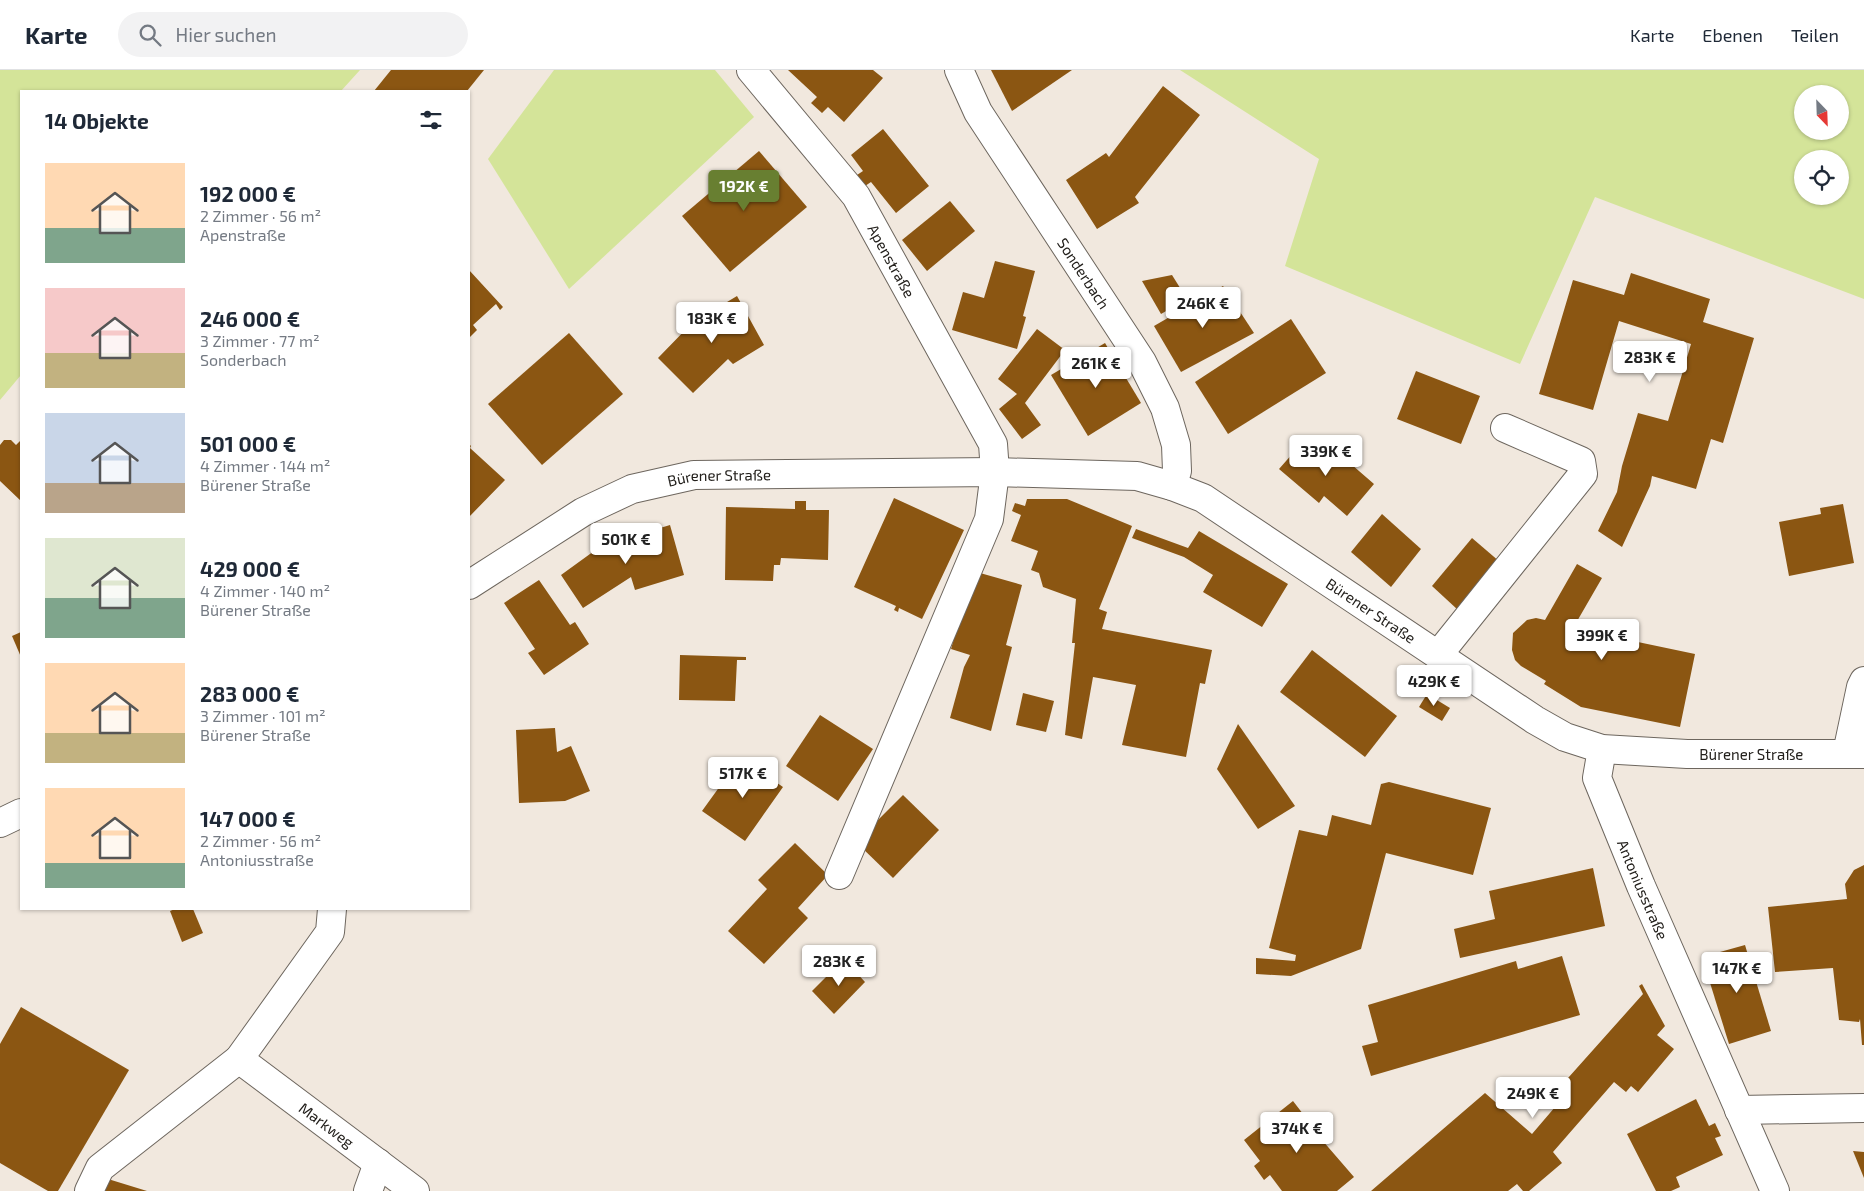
<!DOCTYPE html>
<html lang="de">
<meta charset="utf-8">
<style>
body{margin:0;font-family:"Exo 2",sans-serif;background:#f2f2f3;color:#1f2937;height:100vh;display:flex;flex-direction:column;font-size:19px;white-space:nowrap}
*{box-sizing:border-box;margin:0}
p{font-size:16px;color:#747a83}
.icon{flex:none;width:28px;height:28px;fill:none;stroke:currentColor;stroke-width:2;stroke-linecap:round;stroke-linejoin:round}
.map{position:relative;flex:1;overflow:hidden}
.drawer{position:absolute;left:20px;top:20px;width:450px;height:820px;display:flex;flex-direction:column;background:#fff;border-radius:0px;box-shadow:0 1px 4px #0004}
.drawer>*{flex:none}
.needle{width:32px;rotate:157deg}
.buttons{position:absolute;left:1794px;top:15px;display:grid;gap:10px}
.buttons a{display:grid;place-items:center;width:55px;height:55px;border-radius:50%;background:#fff;box-shadow:0 1px 4px #0004;font-size:25px}
.price{position:absolute;translate:-50% -42px;padding:0 11px;border-radius:5px;background:#fff;color:#222;font-size:16px;line-height:32px;filter:drop-shadow(0 1px 2px #0008)}
.price::after{content:'';position:absolute;left:50%;top:30px;width:15px;height:11px;margin-left:-8px;background:inherit;clip-path:polygon(0 0,100% 0,50% 100%)}
.price.active{background:#687f31;color:#fff}
ul{padding:0;list-style:none}
li{display:flex;align-items:center;gap:15px;height:125px;padding:0 25px}
li span{display:grid;place-items:center;flex:none;width:140px;height:100px;border-radius:0px;color:#555}
li>.icon{margin-inline-start:auto}
span .icon{width:60px;height:60px;fill:#fffc;stroke-width:1}
li b{font-size:21px}
h2{display:flex;justify-content:space-between;align-items:center;height:60px;padding:0 25px;font-size:21px}
header{display:flex;align-items:center;gap:30px;box-sizing:border-box;height:70px;padding:0 25px;background:#fff;border-bottom:1px solid #e0e1e3}
header strong{font-size:24px}
nav{display:flex;gap:28px;margin-inline-start:auto;font-size:18px}
.search{width:350px;height:45px;background:#f2f2f3;display:flex;align-items:center;gap:12px;box-sizing:border-box;padding:0 18px;border-radius:28px;color:#747a83;font-size:19px}
.map>svg:first-child{display:block}
.green{fill:#d4e499;fill-rule:evenodd}
.building{fill:#8b5612}
.lines{fill:none;stroke-linecap:round;stroke-linejoin:round}
.minor-casing{stroke:#6d665e;stroke-width:30}
.minor{stroke:#fff;stroke-width:28}
.labels{text-anchor:middle;dominant-baseline:central;stroke-width:5;stroke-linejoin:round;paint-order:stroke}
.street-label{font-size:15px;fill:#23201c;stroke:#fef5ec}
</style>
<header>
<strong>Karte</strong>
<div class="search"><svg class="icon" aria-label="search" viewBox="0 0 24 24"><circle cx="10" cy="10" r="6"/><path d="M15 15l6 6"/></svg>Hier suchen</div>
<nav><a>Karte</a><a>Ebenen</a><a>Teilen</a></nav>
</header>
<div class="map">
<svg width="1864" height="1121" viewBox="0 0 1864 1121">
<rect width="100%" height="100%" fill="#f1e8de"/>
<!-- green -->
<g class="green">
<path d="M 0,0 L 360,0 L 341,21 L 21,21 L 21,305 L 0,330 Z"/>
<path d="M 554,0 L 715,0 L 754,47 L 569,219 L 488,89 Z"/>
<path d="M 1180,0 L 1864,0 L 1864,229 L 1595,127 L 1520,294 L 1285,196 L 1319,89 ZM 1802,24 L 1840,24 L 1840,61 L 1802,61 ZM 1802,89 L 1840,89 L 1840,126 L 1802,126 Z"/>
</g>
<!-- building -->
<g class="building">
<path d="M 391,0 L 484,0 L 467,21 L 374,21 Z"/>
<path d="M 788,0 L 873,0 L 883,8 L 844,52 L 828,37 L 822,43 L 811,33 L 817,27 Z"/>
<path d="M 991,0 L 1072,0 L 1012,41 Z"/>
<path d="M 1163,16 L 1200,45 L 1135,127 L 1139,133 L 1097,159 L 1066,110 L 1106,83 L 1109,87 Z"/>
<path d="M 883,59 L 929,116 L 896,143 L 871,112 L 865,116 L 857,105 L 863,101 L 851,85 Z"/>
<path d="M 759,81 L 807,137 L 730,202 L 682,146 Z"/>
<path d="M 950,131 L 975,161 L 927,201 L 902,170 Z"/>
<path d="M 995,191 L 1035,201 L 1023,246 L 1026,247 L 1017,279 L 952,260 L 963,222 L 984,228 Z"/>
<path d="M 469,200 L 503,237 L 500,240 L 496,234 L 473,255 L 477,260 L 469,268 Z"/>
<path d="M 1631,203 L 1710,229 L 1703,252 L 1754,268 L 1723,373 L 1711,369 L 1696,419 L 1652,406 L 1650,416 L 1622,477 L 1598,461 L 1617,422 L 1622,396 L 1638,343 L 1668,351 L 1691,274 L 1619,251 L 1593,340 L 1539,324 L 1573,210 L 1624,225 Z"/>
<path d="M 1172,205 L 1187,229 L 1161,244 L 1142,211 Z"/>
<path d="M 1223,216 L 1254,263 L 1181,302 L 1154,256 Z"/>
<path d="M 737,226 L 764,275 L 733,294 L 728,289 L 693,323 L 658,288 L 692,253 Z"/>
<path d="M 1291,249 L 1326,303 L 1228,364 L 1195,312 Z"/>
<path d="M 1037,259 L 1065,280 L 1025,333 L 1041,355 L 1022,369 L 999,339 L 1017,324 L 998,309 Z"/>
<path d="M 569,263 L 623,324 L 542,395 L 488,334 Z"/>
<path d="M 1105,273 L 1141,333 L 1088,366 L 1051,305 Z"/>
<path d="M 1416,301 L 1480,326 L 1461,374 L 1397,349 Z"/>
<path d="M 1308,366 L 1339,394 L 1344,388 L 1374,414 L 1347,446 L 1324,426 L 1319,433 L 1279,399 Z"/>
<path d="M 4,370 L 11,370 L 16,375 L 21,370 L 21,431 L 0,411 L 0,375 Z"/>
<path d="M 469,374 L 471,376 L 470,378 L 505,410 L 469,447 Z"/>
<path d="M 894,428 L 964,460 L 922,549 L 899,538 L 898,542 L 894,540 L 896,536 L 854,517 Z"/>
<path d="M 1027,429 L 1067,429 L 1132,456 L 1099,539 L 1107,542 L 1102,559 L 1212,580 L 1205,614 L 1200,613 L 1186,687 L 1122,675 L 1136,615 L 1093,607 L 1082,669 L 1065,665 L 1075,573 L 1072,573 L 1076,529 L 1043,517 L 1039,503 L 1031,500 L 1038,481 L 1011,471 L 1021,445 L 1012,441 L 1015,433 L 1025,436 Z"/>
<path d="M 795,431 L 806,431 L 806,440 L 829,440 L 828,490 L 781,488 L 780,495 L 774,495 L 773,511 L 725,510 L 726,437 L 795,439 Z"/>
<path d="M 1843,434 L 1854,493 L 1789,506 L 1779,452 L 1821,444 L 1820,438 Z"/>
<path d="M 1382,444 L 1421,479 L 1391,517 L 1351,482 Z"/>
<path d="M 670,455 L 684,505 L 635,520 L 631,507 L 583,538 L 561,505 L 601,476 Z"/>
<path d="M 1136,459 L 1188,478 L 1199,461 L 1288,514 L 1262,557 L 1203,522 L 1213,505 L 1184,487 L 1132,468 Z"/>
<path d="M 1472,468 L 1500,492 L 1458,540 L 1432,516 Z"/>
<path d="M 1577,494 L 1602,508 L 1576,553 L 1598,564 L 1601,550 L 1617,553 L 1614,567 L 1695,584 L 1680,657 L 1581,637 L 1544,614 L 1546,611 L 1521,596 L 1515,590 L 1512,580 L 1513,563 L 1527,550 L 1536,548 L 1545,550 Z"/>
<path d="M 973,501 L 1022,515 L 1006,575 L 1012,577 L 991,661 L 950,648 L 964,597 L 970,585 L 951,579 Z"/>
<path d="M 539,510 L 570,555 L 575,552 L 589,574 L 544,605 L 528,583 L 535,579 L 504,533 Z"/>
<path d="M 21,562 L 21,587 L 12,566 Z"/>
<path d="M 1312,580 L 1397,646 L 1365,687 L 1280,622 Z"/>
<path d="M 680,585 L 746,587 L 746,590 L 737,590 L 735,631 L 679,630 Z"/>
<path d="M 1023,623 L 1054,631 L 1046,662 L 1016,655 Z"/>
<path d="M 1427,624 L 1450,638 L 1442,651 L 1419,637 Z"/>
<path d="M 820,645 L 873,679 L 838,731 L 786,696 Z"/>
<path d="M 1238,654 L 1295,736 L 1258,759 L 1217,699 Z"/>
<path d="M 555,658 L 557,682 L 571,676 L 590,721 L 565,731 L 519,733 L 516,660 Z"/>
<path d="M 741,687 L 757,699 L 761,693 L 769,699 L 764,704 L 783,717 L 745,771 L 702,741 Z"/>
<path d="M 1389,712 L 1491,738 L 1473,805 L 1386,783 L 1361,879 L 1291,906 L 1256,904 L 1256,888 L 1295,891 L 1296,885 L 1269,878 L 1299,760 L 1327,766 L 1332,745 L 1371,755 L 1381,714 Z"/>
<path d="M 903,725 L 939,760 L 893,808 L 856,772 Z"/>
<path d="M 795,773 L 828,805 L 798,838 L 808,848 L 764,894 L 728,861 L 767,819 L 758,810 Z"/>
<path d="M 1864,795 L 1864,975 L 1862,975 L 1860,949 L 1859,952 L 1839,950 L 1833,898 L 1775,902 L 1768,837 L 1847,829 L 1845,814 L 1854,800 Z"/>
<path d="M 1593,798 L 1605,856 L 1460,888 L 1454,859 L 1495,849 L 1489,821 Z"/>
<path d="M 175,839 L 193,839 L 203,863 L 182,872 L 170,841 Z"/>
<path d="M 1745,875 L 1771,961 L 1729,974 L 1702,887 Z"/>
<path d="M 1562,886 L 1580,945 L 1371,1006 L 1362,976 L 1378,972 L 1368,935 L 1516,891 L 1518,899 Z"/>
<path d="M 844,889 L 865,912 L 834,944 L 812,921 Z"/>
<path d="M 1642,914 L 1665,956 L 1657,965 L 1674,979 L 1638,1022 L 1631,1016 L 1626,1022 L 1614,1012 L 1553,1082 L 1562,1093 L 1529,1121 L 1523,1121 L 1517,1114 L 1508,1121 L 1371,1121 L 1485,1023 L 1532,1064 L 1567,1023 L 1560,1017 L 1643,924 L 1639,916 Z"/>
<path d="M 21,937 L 129,1000 L 58,1121 L 48,1121 L 0,1093 L 0,974 Z"/>
<path d="M 1696,1029 L 1709,1056 L 1715,1053 L 1721,1066 L 1715,1068 L 1723,1085 L 1676,1107 L 1680,1117 L 1671,1121 L 1656,1121 L 1627,1064 Z"/>
<path d="M 1293,1031 L 1310,1053 L 1317,1048 L 1330,1064 L 1322,1070 L 1354,1107 L 1337,1121 L 1282,1121 L 1270,1105 L 1264,1110 L 1254,1096 L 1260,1091 L 1244,1070 Z"/>
<path d="M 1853,1081 L 1864,1082 L 1864,1108 Z"/>
<path d="M 108,1109 L 147,1121 L 103,1121 Z"/>
</g>
<g class="lines">
<!-- minor casing -->
<g class="minor-casing">
<g id="minor">
<path id="s1" d="M 751,0 L 856,126 L 993,374 L 995,402 L 989,449 L 839,805"/>
<path id="s2" d="M 959,0 L 978,42 L 1142,292 L 1165,338 L 1176,375 L 1177,401 L 1172,416"/>
<path id="s3" d="M 469,515 L 583,442 L 632,419 L 694,405 L 995,402 L 1137,406 L 1172,416 L 1203,428 L 1535,650 L 1565,667 L 1602,679 L 1687,684 L 1864,684"/>
<path d="M 1438,585 L 1583,404 L 1581,391 L 1505,358"/>
<path id="s4" d="M 1602,679 L 1597,708 L 1641,816 L 1775,1121"/>
<path d="M 1847,683 L 1861,617 L 1864,611"/>
<path d="M 0,753 L 21,743"/>
<path id="s5" d="M 332,839 L 330,862 L 239,989 L 415,1121"/>
<path d="M 1739,1040 L 1864,1038"/>
<path d="M 89,1121 L 100,1098 L 239,989"/>
<path d="M 368,1121 L 378,1093"/>
</g>
</g>
<!-- minor -->
<use href="#minor" class="minor"/>
</g>
<g class="labels">
<!-- street labels -->
<g class="street-label">
<text stroke="none"><textPath href="#s1" startOffset="238">Apenstraße</textPath></text>
<text stroke="none"><textPath href="#s2" startOffset="239">Sonderbach</textPath></text>
<text stroke="none"><textPath href="#s3" startOffset="278">Bürener Straße</textPath></text>
<text stroke="none"><textPath href="#s3" startOffset="968">Bürener Straße</textPath></text>
<text stroke="none"><textPath href="#s3" startOffset="1388">Bürener Straße</textPath></text>
<text stroke="none"><textPath href="#s4" startOffset="150">Antoniusstraße</textPath></text>
<text stroke="none"><textPath href="#s5" startOffset="289">Markweg</textPath></text>
</g>
</g>
</svg>
<div class="buttons">
<a><svg class="needle" viewBox="-14 -14 28 28"><path d="M0-13l5 13h-10z" fill="#e53935"/><path d="M0 13l5-13h-10z" fill="#747a83"/></svg></a>
<a><svg class="icon" aria-label="locate" viewBox="0 0 24 24"><circle cx="12" cy="12" r="6"/><path d="M12 2v4M12 18v4M2 12h4M18 12h4"/></svg></a>
</div>
<b class="price active" style="left:744px;top:142px">192K €</b>
<b class="price" style="left:1203px;top:259px">246K €</b>
<b class="price" style="left:712px;top:274px">183K €</b>
<b class="price" style="left:1650px;top:313px">283K €</b>
<b class="price" style="left:1096px;top:319px">261K €</b>
<b class="price" style="left:1326px;top:407px">339K €</b>
<b class="price" style="left:626px;top:495px">501K €</b>
<b class="price" style="left:1602px;top:591px">399K €</b>
<b class="price" style="left:1434px;top:637px">429K €</b>
<b class="price" style="left:743px;top:729px">517K €</b>
<b class="price" style="left:839px;top:917px">283K €</b>
<b class="price" style="left:1737px;top:924px">147K €</b>
<b class="price" style="left:1533px;top:1049px">249K €</b>
<b class="price" style="left:1297px;top:1084px">374K €</b>
<section class="drawer">
<h2>14 Objekte<svg class="icon" aria-label="filters" viewBox="0 0 24 24"><path d="M4 7h16M4 17h16"/><circle cx="9" cy="7" r="2"/><circle cx="15" cy="17" r="2"/></svg></h2>
<ul>
<li><span style="background:linear-gradient(#ffd9b3 65%,#7fa58c 0)"><svg class="icon" aria-label="home" viewBox="0 0 24 24"><path d="M3 11l9-7 9 7M6 9v11h12V9"/></svg></span><div><b>192 000 €</b><p>2 Zimmer · 56 m²</p><p>Apenstraße</p></div></li>
<li><span style="background:linear-gradient(#f6c9c9 65%,#c2b280 0)"><svg class="icon" aria-label="home" viewBox="0 0 24 24"><path d="M3 11l9-7 9 7M6 9v11h12V9"/></svg></span><div><b>246 000 €</b><p>3 Zimmer · 77 m²</p><p>Sonderbach</p></div></li>
<li><span style="background:linear-gradient(#c9d6e8 70%,#b9a48a 0)"><svg class="icon" aria-label="home" viewBox="0 0 24 24"><path d="M3 11l9-7 9 7M6 9v11h12V9"/></svg></span><div><b>501 000 €</b><p>4 Zimmer · 144 m²</p><p>Bürener Straße</p></div></li>
<li><span style="background:linear-gradient(#dfe7d0 60%,#7fa58c 0)"><svg class="icon" aria-label="home" viewBox="0 0 24 24"><path d="M3 11l9-7 9 7M6 9v11h12V9"/></svg></span><div><b>429 000 €</b><p>4 Zimmer · 140 m²</p><p>Bürener Straße</p></div></li>
<li><span style="background:linear-gradient(#ffd9b3 70%,#c2b280 0)"><svg class="icon" aria-label="home" viewBox="0 0 24 24"><path d="M3 11l9-7 9 7M6 9v11h12V9"/></svg></span><div><b>283 000 €</b><p>3 Zimmer · 101 m²</p><p>Bürener Straße</p></div></li>
<li><span style="background:linear-gradient(#ffd9b3 75%,#7fa58c 0)"><svg class="icon" aria-label="home" viewBox="0 0 24 24"><path d="M3 11l9-7 9 7M6 9v11h12V9"/></svg></span><div><b>147 000 €</b><p>2 Zimmer · 56 m²</p><p>Antoniusstraße</p></div></li>
</ul>
</section>
</div>
